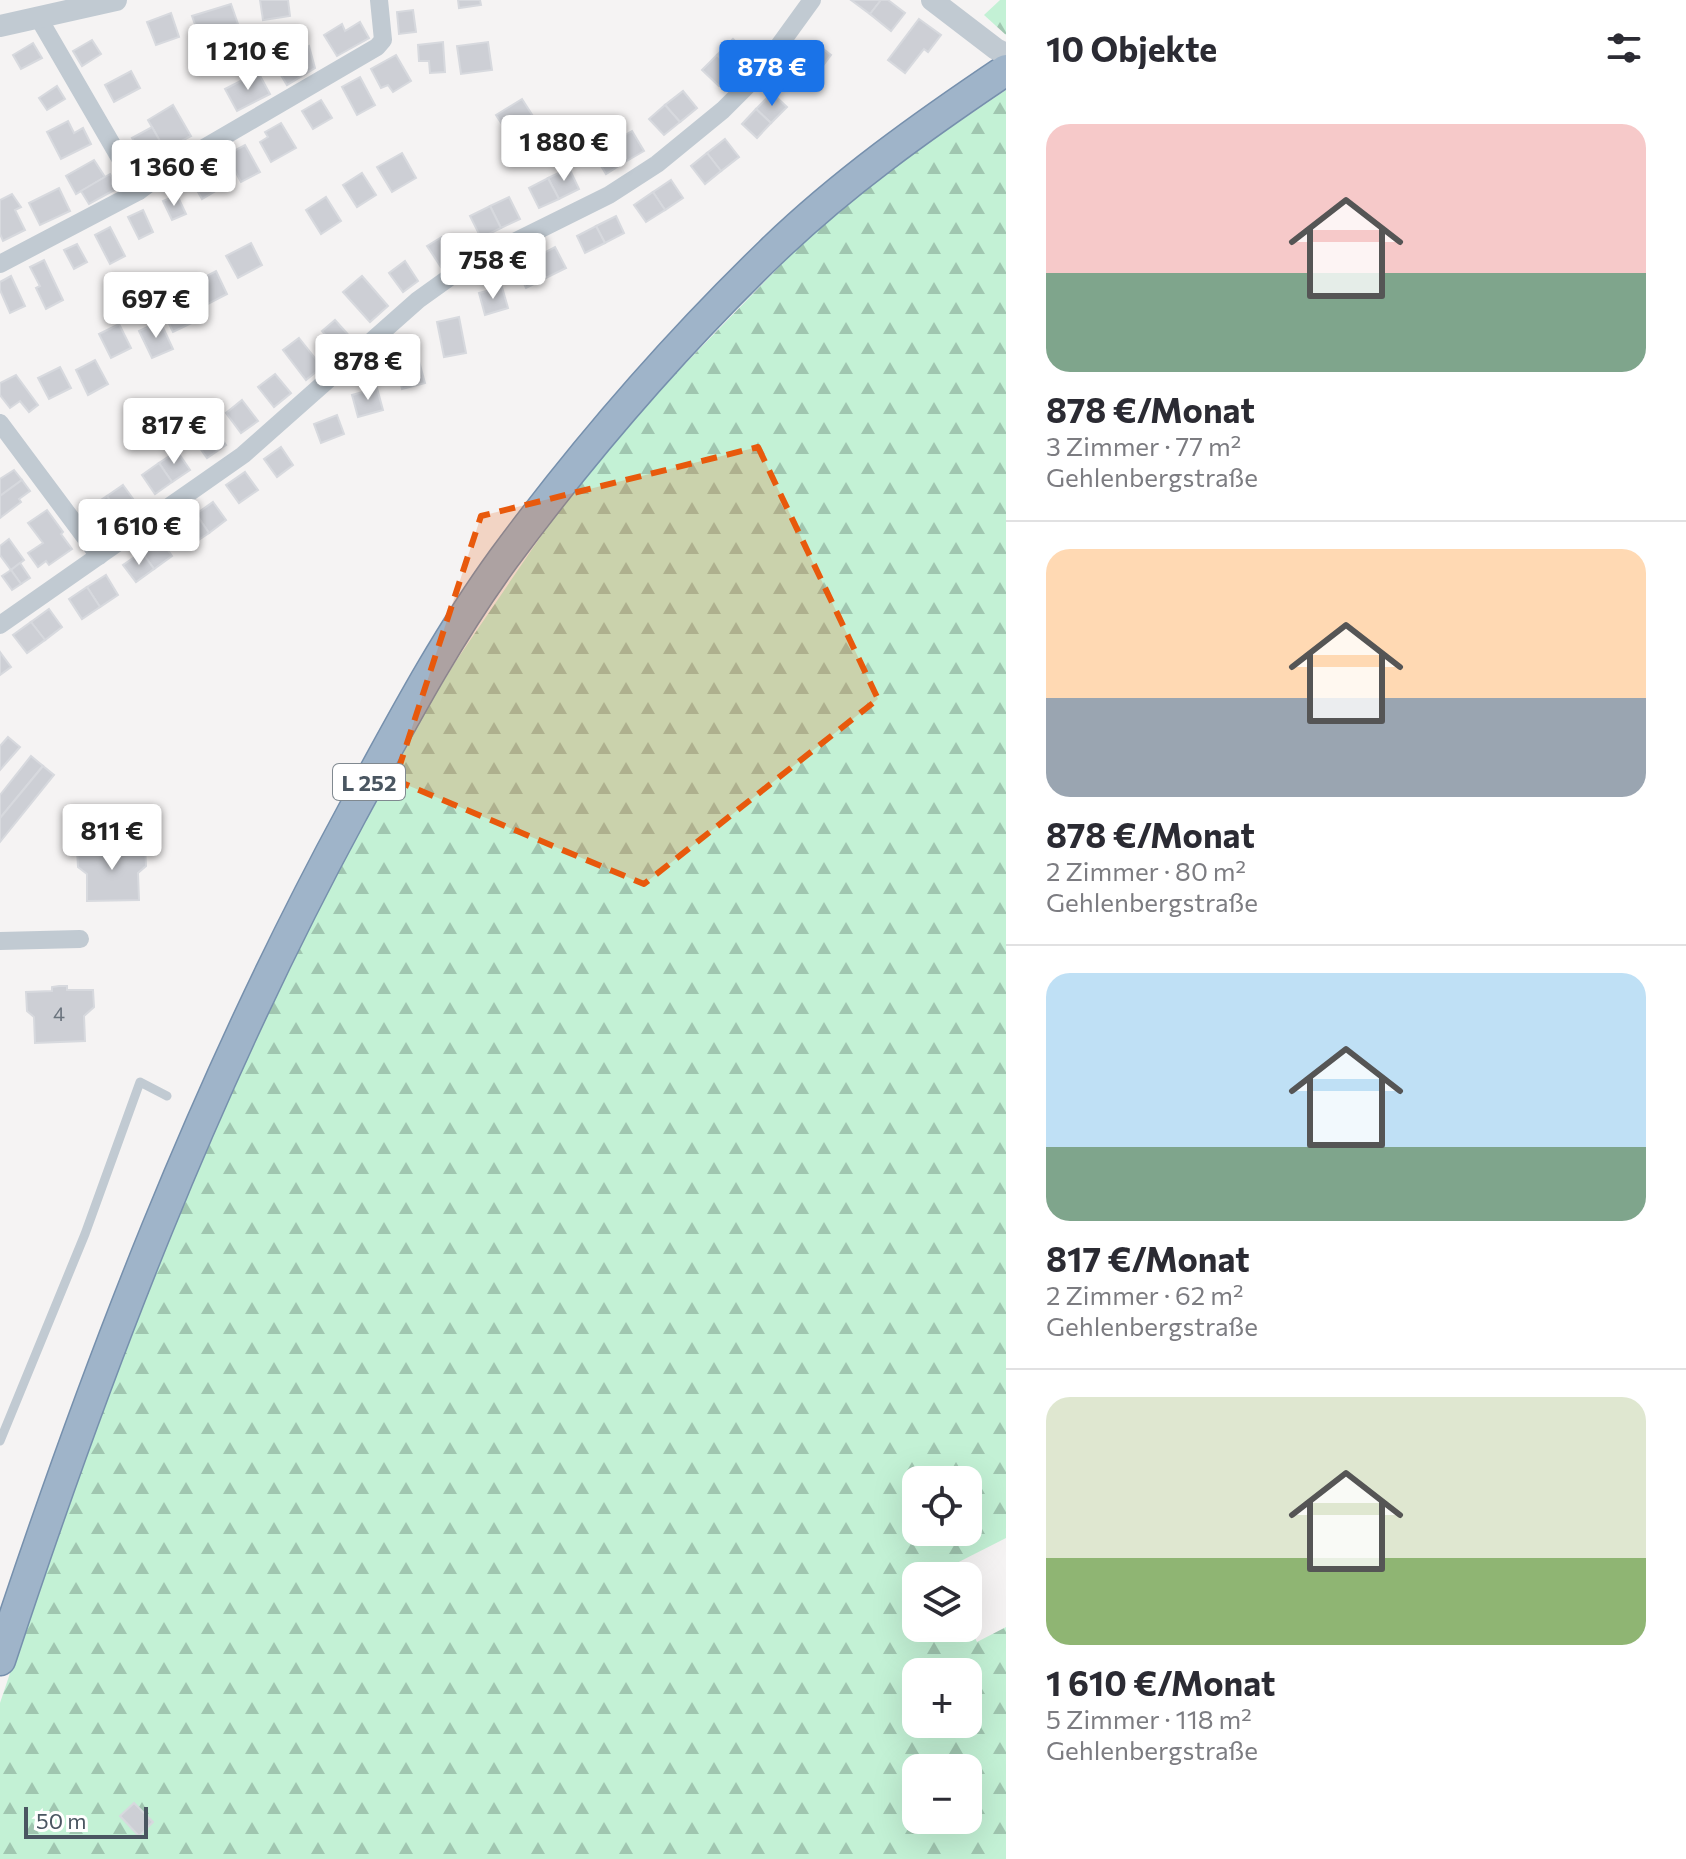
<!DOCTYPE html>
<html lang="de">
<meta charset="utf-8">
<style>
body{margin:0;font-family:Commissioner,sans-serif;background:#f2f2f3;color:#2b2b33;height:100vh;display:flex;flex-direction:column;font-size:30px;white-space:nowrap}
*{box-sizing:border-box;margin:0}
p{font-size:26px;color:#7c7c81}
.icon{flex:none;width:44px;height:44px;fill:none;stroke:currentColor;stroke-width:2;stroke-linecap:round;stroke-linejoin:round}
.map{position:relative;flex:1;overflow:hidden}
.sheet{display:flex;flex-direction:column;background:#fff;width:680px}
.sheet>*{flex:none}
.fabs{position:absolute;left:902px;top:1466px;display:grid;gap:16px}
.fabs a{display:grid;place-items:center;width:80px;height:80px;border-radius:16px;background:#fff;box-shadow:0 8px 32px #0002;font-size:40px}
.scale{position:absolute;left:24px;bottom:20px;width:124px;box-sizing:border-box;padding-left:8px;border:4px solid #4a5661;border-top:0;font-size:22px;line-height:28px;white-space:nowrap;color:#4a5661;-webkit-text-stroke:6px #fff;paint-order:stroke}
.price{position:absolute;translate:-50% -68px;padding:0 18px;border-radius:8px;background:#fff;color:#222;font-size:26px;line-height:52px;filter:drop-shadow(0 2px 4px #0008)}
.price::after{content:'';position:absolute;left:50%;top:48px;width:24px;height:18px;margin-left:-12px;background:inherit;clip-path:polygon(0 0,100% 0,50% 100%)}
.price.active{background:#1a73e8;color:#fff}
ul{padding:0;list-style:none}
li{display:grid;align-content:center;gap:16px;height:424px;padding:0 40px}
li+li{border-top:2px solid #e1e1e2}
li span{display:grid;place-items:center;height:248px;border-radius:24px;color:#555}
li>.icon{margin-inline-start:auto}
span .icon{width:144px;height:144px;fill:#fffc;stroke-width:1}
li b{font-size:34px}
h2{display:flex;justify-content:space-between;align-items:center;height:96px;padding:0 40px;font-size:34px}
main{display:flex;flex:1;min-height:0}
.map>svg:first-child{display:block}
.forest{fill:url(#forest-firs);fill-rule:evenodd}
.building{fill:#cdcfd5;stroke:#d7d9de;stroke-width:2}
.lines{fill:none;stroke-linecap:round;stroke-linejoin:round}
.trunk-casing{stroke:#7690ad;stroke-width:33}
.service{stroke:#c1cad2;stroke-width:9}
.minor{stroke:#c1cad2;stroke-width:18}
.tertiary{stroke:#c1cad2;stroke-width:22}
.trunk{stroke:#9fb4c9;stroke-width:30}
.marked{fill:#e8590c;fill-opacity:0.2;stroke:#e8590c;stroke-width:6;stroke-dasharray:16 10;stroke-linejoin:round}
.labels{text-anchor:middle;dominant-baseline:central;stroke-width:7;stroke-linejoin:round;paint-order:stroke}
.number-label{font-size:20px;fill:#6b747e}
.shield{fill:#fff;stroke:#808990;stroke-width:2}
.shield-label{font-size:22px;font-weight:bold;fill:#4a5661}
</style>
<main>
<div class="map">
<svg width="1006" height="1859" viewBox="0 0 1006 1859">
<defs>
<pattern id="forest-firs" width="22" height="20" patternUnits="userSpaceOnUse" patternTransform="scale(2)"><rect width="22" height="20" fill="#c3f1d5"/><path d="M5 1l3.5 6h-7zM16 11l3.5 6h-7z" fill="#a0c6b0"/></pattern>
</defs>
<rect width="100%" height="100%" fill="#f5f3f3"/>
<!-- forest -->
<g class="forest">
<path d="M 1000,0 L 1006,0 L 1006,35 L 984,15 Z"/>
<path d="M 1006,90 L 1006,1538 L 941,1571 L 943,1576 L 916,1576 L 916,1628 L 968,1628 L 968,1624 L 977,1642 L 1006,1627 L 1006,1859 L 0,1859 L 0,1703 L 103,1396 L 177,1208 L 332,874 L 397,757 L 456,661 L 554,517 L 650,400 L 809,236 L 913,153 ZM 916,1480 L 968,1480 L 968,1532 L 916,1532 ZM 916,1672 L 968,1672 L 968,1724 L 916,1724 ZM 916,1768 L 968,1768 L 968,1820 L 916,1820 Z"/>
</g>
<!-- building -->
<g class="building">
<path d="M 260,0 L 288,0 L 290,16 L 263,20 Z"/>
<path d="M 458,0 L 480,0 L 481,5 L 459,8 Z"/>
<path d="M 851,0 L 881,0 L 870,14 Z"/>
<path d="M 881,0 L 888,0 L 905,13 L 891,31 L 870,14 Z"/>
<path d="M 231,4 L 238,24 L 199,36 L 192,16 Z"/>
<path d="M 413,10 L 416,32 L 399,34 L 397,12 Z"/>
<path d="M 171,13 L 179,37 L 156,45 L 147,22 Z"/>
<path d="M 919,19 L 941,35 L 928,52 L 924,49 L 905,73 L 888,60 Z"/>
<path d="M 360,22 L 369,38 L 337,56 L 324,35 L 342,24 L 345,31 Z"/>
<path d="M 733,39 L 750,56 L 733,72 L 717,55 Z"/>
<path d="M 92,40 L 101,54 L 82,66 L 73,51 Z"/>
<path d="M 443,42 L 445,72 L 430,73 L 429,61 L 419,61 L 418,45 Z"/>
<path d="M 488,42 L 492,70 L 461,74 L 457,46 Z"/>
<path d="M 814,42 L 831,55 L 818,72 L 800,58 Z"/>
<path d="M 33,43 L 42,58 L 21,69 L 13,55 Z"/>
<path d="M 309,46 L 315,68 L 287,85 L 278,70 L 297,58 L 295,54 Z"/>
<path d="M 396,55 L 411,81 L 393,92 L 388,85 L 381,88 L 371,69 Z"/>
<path d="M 717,55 L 733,72 L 719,86 L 702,70 Z"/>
<path d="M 800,58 L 818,72 L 805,89 L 787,75 Z"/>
<path d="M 131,71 L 140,88 L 114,102 L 105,85 Z"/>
<path d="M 258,72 L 270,94 L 237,111 L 225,89 Z"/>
<path d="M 360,77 L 375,105 L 357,115 L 342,87 Z"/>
<path d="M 57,86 L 65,99 L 47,110 L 39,98 Z"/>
<path d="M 683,91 L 697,108 L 680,122 L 665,105 Z"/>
<path d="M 772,93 L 787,107 L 771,123 L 756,109 Z"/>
<path d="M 522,99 L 538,124 L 513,141 L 496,115 Z"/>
<path d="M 321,100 L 332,118 L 313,129 L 302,111 Z"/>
<path d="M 173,105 L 191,136 L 165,150 L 148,120 Z"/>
<path d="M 665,105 L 680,122 L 664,135 L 649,119 Z"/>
<path d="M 756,109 L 771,123 L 757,138 L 742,124 Z"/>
<path d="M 68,121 L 74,133 L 83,128 L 91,144 L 61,159 L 47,132 Z"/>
<path d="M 281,123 L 296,148 L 271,162 L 260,142 L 268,137 L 265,132 Z"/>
<path d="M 152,127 L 165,150 L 145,161 L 132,138 Z"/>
<path d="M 632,131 L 644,151 L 625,162 L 613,142 Z"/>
<path d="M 725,139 L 739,157 L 721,171 L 707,153 Z"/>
<path d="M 613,142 L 625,162 L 606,174 L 594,154 Z"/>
<path d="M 245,145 L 260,172 L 241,182 L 226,155 Z"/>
<path d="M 402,153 L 416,178 L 392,192 L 377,167 Z"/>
<path d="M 707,153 L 721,171 L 705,184 L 691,166 Z"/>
<path d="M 94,160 L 105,177 L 76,194 L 66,176 Z"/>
<path d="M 211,164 L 224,186 L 202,199 L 189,176 Z"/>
<path d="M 569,168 L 579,189 L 559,199 L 548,178 Z"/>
<path d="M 362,173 L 376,195 L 357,207 L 343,185 Z"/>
<path d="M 110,174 L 118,188 L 89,204 L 81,191 Z"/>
<path d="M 548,178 L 559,199 L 539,208 L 529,188 Z"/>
<path d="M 671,180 L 683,198 L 665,210 L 653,192 Z"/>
<path d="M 59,188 L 70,211 L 40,225 L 29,203 Z"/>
<path d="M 653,192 L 665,210 L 646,222 L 634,205 Z"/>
<path d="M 12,194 L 21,207 L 15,210 L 25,230 L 3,241 L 0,234 L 0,200 Z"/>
<path d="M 177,195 L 186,214 L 172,220 L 163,201 Z"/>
<path d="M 326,197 L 341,221 L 321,234 L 306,210 Z"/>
<path d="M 509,197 L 520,219 L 501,228 L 490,206 Z"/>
<path d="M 490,206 L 501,228 L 481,238 L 470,216 Z"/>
<path d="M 143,210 L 153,232 L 139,239 L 128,217 Z"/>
<path d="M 616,216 L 624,233 L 605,243 L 596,226 Z"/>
<path d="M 596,226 L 605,243 L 585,253 L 577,236 Z"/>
<path d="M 110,227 L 125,256 L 110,264 L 95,235 Z"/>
<path d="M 445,235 L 458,256 L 441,267 L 427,246 Z"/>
<path d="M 251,243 L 262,265 L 238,278 L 226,256 Z"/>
<path d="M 77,244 L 87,262 L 74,269 L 64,250 Z"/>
<path d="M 555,247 L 566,268 L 546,278 L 536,257 Z"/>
<path d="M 536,257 L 546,278 L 526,288 L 516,267 Z"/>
<path d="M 44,260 L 63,300 L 46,309 L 36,288 L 40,286 L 30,267 Z"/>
<path d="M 405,261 L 418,281 L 403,292 L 389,273 Z"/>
<path d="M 216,271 L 227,294 L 208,304 L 197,281 Z"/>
<path d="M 11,276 L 25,306 L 10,313 L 0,290 L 0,282 Z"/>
<path d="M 362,276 L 388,306 L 370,322 L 343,292 Z"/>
<path d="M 502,287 L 508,308 L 485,315 L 479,293 Z"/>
<path d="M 185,288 L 200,319 L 173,332 L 158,301 Z"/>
<path d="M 459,317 L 466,353 L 444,357 L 437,322 Z"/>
<path d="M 335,320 L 352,339 L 339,351 L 322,331 Z"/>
<path d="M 160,321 L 173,349 L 152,358 L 139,331 Z"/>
<path d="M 119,324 L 131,348 L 111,358 L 99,334 Z"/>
<path d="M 299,338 L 322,367 L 306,380 L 283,350 Z"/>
<path d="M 417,354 L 425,383 L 402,389 L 395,360 Z"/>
<path d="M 95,360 L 108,384 L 88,395 L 76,370 Z"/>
<path d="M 60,367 L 71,388 L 49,399 L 38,378 Z"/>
<path d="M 275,374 L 291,393 L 274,407 L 258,387 Z"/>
<path d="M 16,375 L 38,405 L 29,412 L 20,401 L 10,408 L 0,395 L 0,383 Z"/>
<path d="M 377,388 L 383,410 L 358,417 L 352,395 Z"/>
<path d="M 242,400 L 258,421 L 241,433 L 226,413 Z"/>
<path d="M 337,415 L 344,434 L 321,443 L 314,424 Z"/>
<path d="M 214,428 L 226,445 L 207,458 L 195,441 Z"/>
<path d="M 281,447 L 293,465 L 277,477 L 264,459 Z"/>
<path d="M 177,451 L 190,470 L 172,482 L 159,463 Z"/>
<path d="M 159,463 L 172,482 L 155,494 L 142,475 Z"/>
<path d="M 14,470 L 22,480 L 0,496 L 0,479 Z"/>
<path d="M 245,472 L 258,490 L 239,503 L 226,485 Z"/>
<path d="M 22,480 L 30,491 L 19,499 L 21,502 L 0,518 L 0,496 Z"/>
<path d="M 123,485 L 136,503 L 119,514 L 107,496 Z"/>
<path d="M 107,496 L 119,514 L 101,526 L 89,508 Z"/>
<path d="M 213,502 L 226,520 L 209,533 L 196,514 Z"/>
<path d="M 47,510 L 63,532 L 61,534 L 72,549 L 49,565 L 46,561 L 38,567 L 28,553 L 43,543 L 28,523 Z"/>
<path d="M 196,514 L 209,533 L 191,545 L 178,526 Z"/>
<path d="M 9,539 L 24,560 L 11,570 L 0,555 L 0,546 Z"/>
<path d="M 160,539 L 172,556 L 154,569 L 142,552 Z"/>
<path d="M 142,552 L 154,569 L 136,582 L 123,565 Z"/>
<path d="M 20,563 L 30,578 L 21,584 L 11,570 Z"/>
<path d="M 11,570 L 21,584 L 12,590 L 2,576 Z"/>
<path d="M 106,575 L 118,595 L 100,607 L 87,587 Z"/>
<path d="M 87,587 L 100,607 L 82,619 L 69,599 Z"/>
<path d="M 49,609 L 62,627 L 45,640 L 31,622 Z"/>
<path d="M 31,622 L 45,640 L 27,653 L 13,635 Z"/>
<path d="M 0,652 L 11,667 L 0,675 Z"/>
<path d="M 8,737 L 20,747 L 0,770 L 0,746 Z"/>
<path d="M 31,756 L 43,766 L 0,818 L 0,795 Z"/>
<path d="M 43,766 L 54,775 L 0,842 L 0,818 Z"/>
<path d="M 111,843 L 119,843 L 119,847 L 145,847 L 146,866 L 138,873 L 139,900 L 87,901 L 87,874 L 78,867 L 77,849 L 104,848 L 103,844 Z"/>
<path d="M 59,986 L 67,986 L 67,990 L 93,990 L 94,1007 L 84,1016 L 85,1041 L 35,1043 L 34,1017 L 27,1011 L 26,992 L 52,991 L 52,987 Z"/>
<path d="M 134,1803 L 153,1822 L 139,1836 L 120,1816 Z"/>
</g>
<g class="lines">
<!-- trunk casing -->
<g class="trunk-casing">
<path id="trunk" d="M 0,1660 C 96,1369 205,1084 351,815 C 399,727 445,639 504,558 C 584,450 674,346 770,253 C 841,184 924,125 1006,70"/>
</g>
<!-- service -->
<path class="service" d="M 0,1441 L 85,1234 L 140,1082 L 167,1096"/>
<!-- minor -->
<g class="minor">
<path d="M 38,17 L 139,191"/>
<path d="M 0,264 L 139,191 L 173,166 L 377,47 L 383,40 L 379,0"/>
<path d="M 0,423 L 99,556"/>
<path d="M 0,625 L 243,455 L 418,300 L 464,267 L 609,195 L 657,164 L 723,110 L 757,76 L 812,0"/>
<path d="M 0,941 L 80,939"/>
</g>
<!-- tertiary -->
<g class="tertiary">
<path d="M 932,0 L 996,49 L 1006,54"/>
<path d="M 0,26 L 116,0"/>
</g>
<!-- trunk -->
<use href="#trunk" class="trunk"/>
</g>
<!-- marked area -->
<path class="marked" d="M 758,447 L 878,699 L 644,884 L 395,780 L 481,516 Z"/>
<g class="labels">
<!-- number labels -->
<g class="number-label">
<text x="59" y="1013">4</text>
</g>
<!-- shield labels -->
<rect class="shield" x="333" y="764" width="72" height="36" rx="6"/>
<g class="shield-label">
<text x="369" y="782">L 252</text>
</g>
</g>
</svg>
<div class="fabs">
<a><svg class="icon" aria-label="locate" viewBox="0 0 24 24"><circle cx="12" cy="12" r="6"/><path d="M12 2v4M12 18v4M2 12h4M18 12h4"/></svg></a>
<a><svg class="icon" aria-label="layers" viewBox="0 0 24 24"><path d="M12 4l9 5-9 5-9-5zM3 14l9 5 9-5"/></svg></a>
<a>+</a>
<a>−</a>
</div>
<div class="scale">50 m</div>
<b class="price" style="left:248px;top:92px">1 210 €</b>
<b class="price active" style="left:772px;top:108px">878 €</b>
<b class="price" style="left:564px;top:183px">1 880 €</b>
<b class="price" style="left:174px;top:208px">1 360 €</b>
<b class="price" style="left:493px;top:301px">758 €</b>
<b class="price" style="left:156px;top:340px">697 €</b>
<b class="price" style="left:368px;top:402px">878 €</b>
<b class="price" style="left:174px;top:466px">817 €</b>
<b class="price" style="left:139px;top:567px">1 610 €</b>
<b class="price" style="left:112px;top:872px">811 €</b>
</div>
<section class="sheet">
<h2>10 Objekte<svg class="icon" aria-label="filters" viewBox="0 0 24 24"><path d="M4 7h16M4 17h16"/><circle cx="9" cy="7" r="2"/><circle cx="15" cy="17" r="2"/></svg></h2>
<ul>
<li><span style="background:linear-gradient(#f6c9c9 60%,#7fa58c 0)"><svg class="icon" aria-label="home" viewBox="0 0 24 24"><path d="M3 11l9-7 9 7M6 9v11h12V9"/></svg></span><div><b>878 €/Monat</b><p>3 Zimmer · 77 m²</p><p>Gehlenbergstraße</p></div></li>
<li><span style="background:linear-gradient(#ffd9b3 60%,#9aa5b1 0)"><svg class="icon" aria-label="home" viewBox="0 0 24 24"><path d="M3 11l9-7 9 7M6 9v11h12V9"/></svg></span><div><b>878 €/Monat</b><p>2 Zimmer · 80 m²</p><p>Gehlenbergstraße</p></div></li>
<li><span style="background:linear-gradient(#bfe0f5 70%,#7fa58c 0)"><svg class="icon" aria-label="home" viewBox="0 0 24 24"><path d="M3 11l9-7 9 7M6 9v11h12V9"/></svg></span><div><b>817 €/Monat</b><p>2 Zimmer · 62 m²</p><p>Gehlenbergstraße</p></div></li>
<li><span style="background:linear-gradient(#dfe7d0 65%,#8fb573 0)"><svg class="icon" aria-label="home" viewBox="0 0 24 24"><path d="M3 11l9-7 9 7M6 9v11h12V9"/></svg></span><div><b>1 610 €/Monat</b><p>5 Zimmer · 118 m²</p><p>Gehlenbergstraße</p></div></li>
</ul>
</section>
</main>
